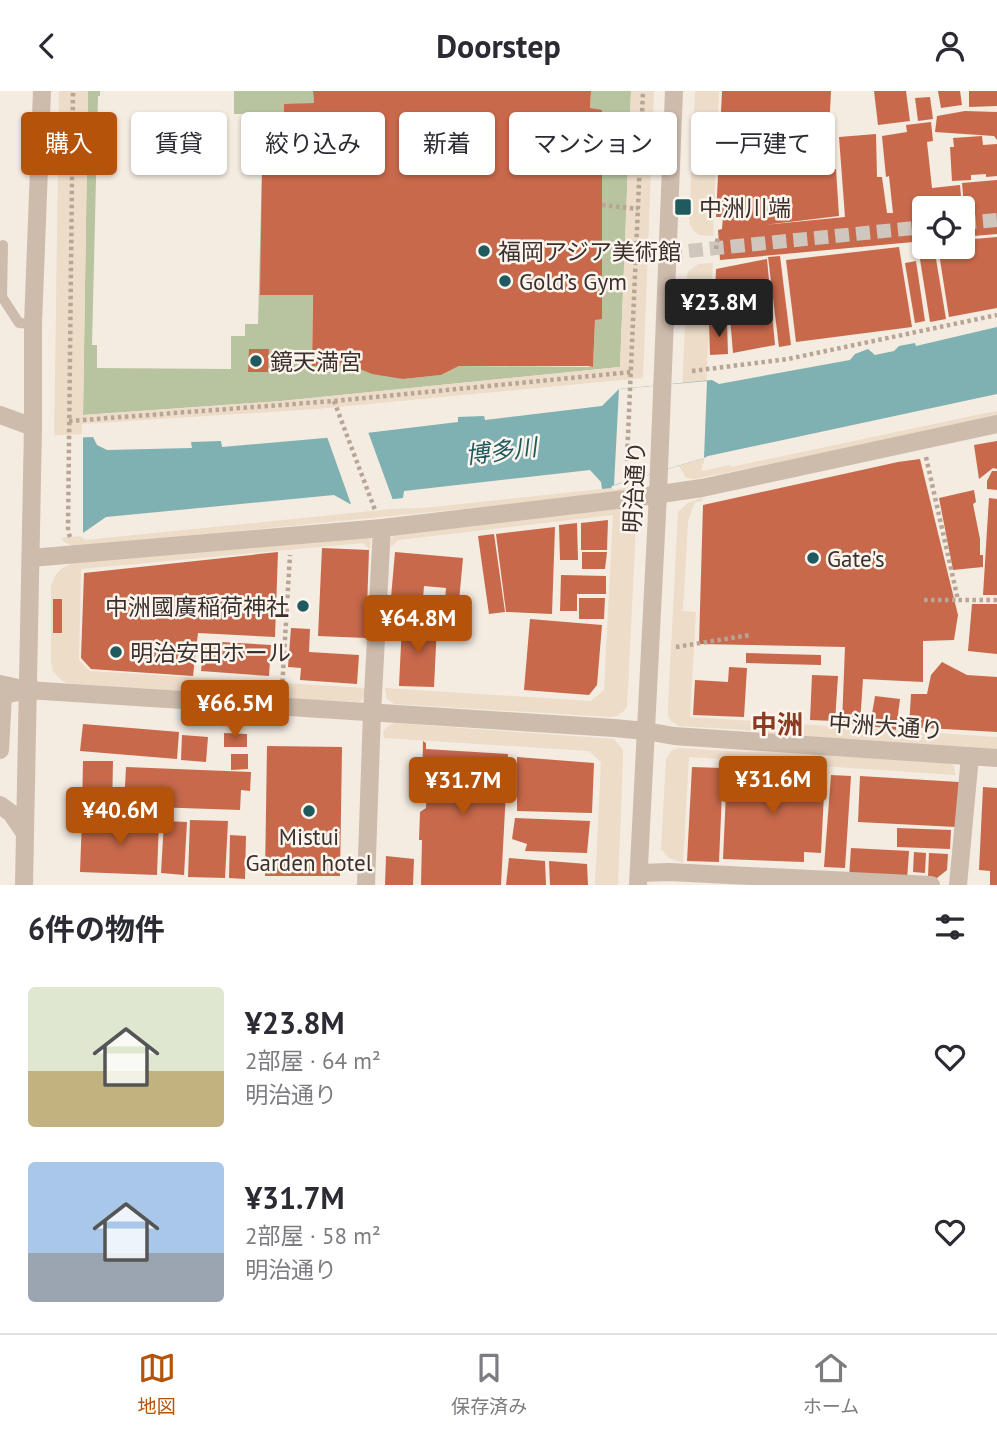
<!DOCTYPE html>
<html lang="ja">
<meta charset="utf-8">
<style>
body{margin:0;font-family:"PT Sans","Noto Sans JP",sans-serif;background:#f7f7f7;color:#2b2b33;height:100vh;display:flex;flex-direction:column;font-size:26px;white-space:nowrap}
*{box-sizing:border-box;margin:0}
p{font-size:23px;color:#7c7c81}
.icon{flex:none;width:38px;height:38px;fill:none;stroke:currentColor;stroke-width:2;stroke-linecap:round;stroke-linejoin:round}
.map{position:relative;height:794px;overflow:hidden}
.details{display:flex;flex-direction:column;background:#fff;flex:1}
.details>*{flex:none}
.guide{position:absolute;left:21px;top:21px;width:956px;height:63px;display:flex;gap:14px}
.buttons{position:absolute;left:912px;top:105px;display:grid;gap:14px}
.buttons a{display:grid;place-items:center;width:63px;height:63px;border-radius:7px;background:#fff;box-shadow:0 2px 5px #0004;font-size:35px}
.price{position:absolute;translate:-50% -60px;padding:0 16px;border-radius:7px;background:#b45309;color:#fff;font-size:23px;line-height:46px;filter:drop-shadow(0 2px 4px #0008)}
.price::after{content:'';position:absolute;left:50%;top:42px;width:21px;height:16px;margin-left:-10px;background:inherit;clip-path:polygon(0 0,100% 0,50% 100%)}
.price.on{background:#222;color:#fff}
ul{padding:0;list-style:none}
li{display:flex;align-items:center;gap:21px;height:175px;padding:0 28px}
li span{display:grid;place-items:center;flex:none;width:196px;height:140px;border-radius:7px;color:#555}
li>.icon{margin-inline-start:auto}
span .icon{width:84px;height:84px;fill:#fffc;stroke-width:1}
li b{font-size:30px}
h2{display:flex;justify-content:space-between;align-items:center;height:84px;padding:0 28px;font-size:30px}
.chip{padding:0 24px;border-radius:7px;background:#fff;box-shadow:0 2px 5px #0004;font-size:24px;line-height:63px}
.chip.on{background:#b45309;color:#fff}
header{display:flex;justify-content:space-between;align-items:center;height:91px;padding:0 28px;background:#fff;font-size:32px;font-weight:700}
.tabs{display:flex;justify-content:space-around;align-items:center;height:98px;border-top:2px solid #e1e1e2;background:#fff;font-size:19px;color:#7c7c81}
.tabs a{display:grid;justify-items:center;gap:4px}
.tabs .on{color:#b45309}
.map>svg:first-child{display:block}
.green{fill:#b8c4a0}
.plaza{fill:#ecdcc8}
.water{fill:#7fb0b2}
.pier{fill:#f4ebe1}
.building{fill:#c8694b}
.lines{fill:none;stroke-linecap:round;stroke-linejoin:round}
.pedestrian-tunnel{stroke:#cfc6bd;stroke-width:14;stroke-dasharray:14 7;stroke-linecap:butt}
.path{stroke:#b9a596;stroke-width:4.5;stroke-dasharray:3.5 3.5;stroke-linecap:butt}
.service{stroke:#cdbbac;stroke-width:10}
.minor{stroke:#cdbbac;stroke-width:18}
.tertiary{stroke:#cdbbac;stroke-width:18}
.poi-dot{fill:#1f5a5e;stroke:#fbf5ee;stroke-width:2.5}
.labels{text-anchor:middle;dominant-baseline:central;stroke-width:5;stroke-linejoin:round;paint-order:stroke}
.poi-label{font-size:23px;fill:#3b302b;stroke:#fbf5ee;text-anchor:start}
.street-label{font-size:23px;fill:#3b302b;stroke:#fbf5ee}
.water-label{font-size:24px;font-style:italic;fill:#1f5a5e;stroke:#fbf5ee}
.quarter-label{font-size:26px;font-weight:bold;fill:#8c3b22;stroke:#fbf5ee}
</style>
<header><svg class="icon" aria-label="back" viewBox="0 0 24 24"><path d="M15 5l-7 7 7 7"/></svg>Doorstep<svg class="icon" aria-label="person" viewBox="0 0 24 24"><circle cx="12" cy="8" r="4"/><path d="M4 21q1-7 8-7t8 7"/></svg></header>
<div class="map">
<svg width="997" height="794" viewBox="0 0 997 794">
<rect width="100%" height="100%" fill="#f4ebe1"/>
<!-- green -->
<path class="green" d="M 88,0 L 100,0 L 100,5 L 98,5 L 92,254 L 97,254 L 97,277 L 231,278 L 231,245 L 245,245 L 245,233 L 258,233 L 263,38 L 247,36 L 247,23 L 234,23 L 234,0 L 313,0 L 314,12 L 284,14 L 284,82 L 314,112 L 312,274 L 353,275 L 403,288 L 441,284 L 459,275 L 593,276 L 595,229 L 602,227 L 602,20 L 590,17 L 591,0 L 631,0 L 620,276 L 281,310 L 83,324 Z"/>
<!-- plaza -->
<g class="plaza">
<path d="M 59,0 L 88,0 L 83,324 L 281,310 L 620,276 L 631,0 L 654,0 L 643,287 L 316,318 L 82,333 L 80,445 L 85,449 L 391,418 L 424,417 L 611,397 L 614,399 L 637,394 L 636,396 L 631,400 L 615,403 L 85,455 L 73,455 L 64,451 L 53,436 Z"/>
<path d="M 695,0 L 719,0 L 713,145 L 699,144 L 693,139 L 689,131 Z"/>
<path d="M 713,172 L 707,273 L 704,367 L 704,372 L 702,373 L 702,380 L 730,374 L 731,376 L 986,322 L 997,320 L 997,327 L 695,388 L 686,387 L 679,375 L 687,185 L 688,181 L 698,173 Z"/>
<path d="M 702,407 L 702,410 L 695,411 L 688,430 L 683,520 L 696,521 L 690,626 L 997,646 L 997,659 L 781,645 L 744,639 L 679,635 L 671,630 L 668,625 L 668,616 L 678,421 L 688,412 Z"/>
<path d="M 622,417 L 625,418 L 634,427 L 636,435 L 627,615 L 625,619 L 617,625 L 611,626 L 394,613 L 387,608 L 385,597 L 591,610 L 604,599 L 613,424 L 398,449 L 391,456 L 391,448 L 395,443 L 399,442 Z"/>
<path d="M 368,445 L 371,448 L 370,459 L 363,452 L 81,478 L 79,569 L 90,580 L 365,597 L 363,608 L 360,611 L 187,603 L 147,598 L 76,593 L 67,592 L 60,588 L 53,580 L 51,571 L 51,494 L 55,485 L 61,478 L 72,472 Z"/>
<path d="M 394,632 L 614,648 L 623,659 L 623,668 L 618,794 L 595,794 L 601,671 L 589,660 L 384,647 L 383,641 L 387,636 Z"/>
<path d="M 679,657 L 744,661 L 779,660 L 950,671 L 954,675 L 955,684 L 689,666 L 683,772 L 669,767 L 661,758 L 666,668 L 671,660 Z"/>
</g>
<!-- water -->
<path class="water" d="M 997,236 L 997,303 L 708,365 L 704,367 L 612,395 L 611,397 L 602,398 L 601,391 L 590,379 L 404,400 L 403,407 L 350,413 L 334,404 L 106,426 L 83,442 L 31,447 L 0,350 L 93,346 L 97,354 L 107,359 L 192,357 L 191,351 L 221,350 L 222,356 L 325,347 L 458,331 L 458,326 L 484,325 L 485,329 L 602,315 L 619,298 L 712,289 L 719,293 L 850,269 L 855,263 L 868,258 L 875,264 L 894,260 L 899,255 L 915,252 L 916,255 Z"/>
<!-- pier -->
<g class="pier">
<path d="M 707,290 L 704,367 L 614,394 L 619,298 Z"/>
<path d="M 367,338 L 394,412 L 352,416 L 326,343 Z"/>
<path d="M 83,343 L 83,445 L 0,452 L 0,347 Z"/>
</g>
<!-- building -->
<g class="building">
<path d="M 313,0 L 591,0 L 590,17 L 602,19 L 602,228 L 595,229 L 593,276 L 588,275 L 459,275 L 441,284 L 403,288 L 372,283 L 353,275 L 312,275 L 313,204 L 260,204 L 262,80 L 284,82 L 284,13 L 314,12 Z"/>
<path d="M 722,0 L 831,0 L 827,79 L 836,78 L 839,125 L 764,134 L 845,126 L 839,46 L 876,43 L 877,86 L 882,86 L 887,122 L 893,122 L 889,85 L 886,86 L 882,45 L 907,41 L 906,34 L 931,31 L 933,50 L 927,51 L 932,97 L 960,94 L 962,116 L 964,115 L 962,92 L 997,89 L 997,143 L 962,146 L 962,117 L 924,117 L 924,150 L 720,169 L 718,139 L 722,138 L 723,126 L 716,126 Z"/>
<path d="M 874,0 L 906,0 L 910,30 L 878,34 Z"/>
<path d="M 938,0 L 960,0 L 962,14 L 941,17 Z"/>
<path d="M 969,0 L 997,0 L 997,15 L 969,16 Z"/>
<path d="M 930,6 L 933,28 L 918,30 L 915,7 Z"/>
<path d="M 965,20 L 997,21 L 997,49 L 994,45 L 935,41 L 937,25 Z"/>
<path d="M 982,45 L 983,54 L 997,53 L 997,85 L 986,86 L 986,83 L 971,84 L 971,89 L 952,90 L 950,56 L 954,56 L 953,47 Z"/>
<path d="M 997,146 L 997,217 L 949,226 L 938,156 L 962,156 L 962,149 Z"/>
<path d="M 924,155 L 934,156 L 946,228 L 930,231 L 918,156 Z"/>
<path d="M 899,156 L 912,236 L 796,251 L 786,169 Z"/>
<path d="M 780,165 L 791,254 L 779,256 L 768,166 Z"/>
<path d="M 767,168 L 775,254 L 733,262 L 730,226 L 714,231 L 716,178 Z"/>
<path d="M 916,170 L 925,230 L 915,232 L 905,172 Z"/>
<path d="M 727,232 L 728,263 L 710,264 L 709,233 Z"/>
<path d="M 249,258 L 269,258 L 268,281 L 248,281 Z"/>
<path d="M 997,350 L 997,378 L 993,377 L 979,388 L 974,354 Z"/>
<path d="M 920,368 L 958,524 L 954,549 L 923,550 L 923,591 L 863,588 L 860,633 L 842,632 L 845,556 L 699,553 L 703,414 L 898,371 Z"/>
<path d="M 992,380 L 997,380 L 997,399 L 987,398 L 987,390 Z"/>
<path d="M 974,399 L 976,411 L 973,413 L 980,448 L 980,464 L 983,464 L 983,476 L 953,479 L 939,407 Z"/>
<path d="M 989,407 L 997,408 L 997,504 L 983,504 Z"/>
<path d="M 608,429 L 607,459 L 581,459 L 581,432 Z"/>
<path d="M 577,432 L 578,469 L 560,469 L 559,434 Z"/>
<path d="M 555,436 L 552,523 L 506,521 L 496,443 Z"/>
<path d="M 494,443 L 505,521 L 489,523 L 478,445 Z"/>
<path d="M 322,457 L 369,459 L 366,547 L 318,545 Z"/>
<path d="M 278,461 L 275,546 L 198,542 L 193,585 L 91,578 L 81,567 L 84,482 Z"/>
<path d="M 395,461 L 463,467 L 459,510 L 445,509 L 446,497 L 424,495 L 422,521 L 390,518 Z"/>
<path d="M 582,461 L 607,461 L 605,478 L 582,478 Z"/>
<path d="M 561,484 L 606,485 L 606,503 L 577,503 L 577,520 L 560,520 Z"/>
<path d="M 579,507 L 605,507 L 604,528 L 579,528 Z"/>
<rect x="53" y="508" width="9" height="34"/>
<path d="M 972,513 L 997,513 L 997,563 L 968,560 Z"/>
<path d="M 530,528 L 602,534 L 597,594 L 589,604 L 524,599 Z"/>
<path d="M 402,533 L 437,534 L 434,596 L 399,595 Z"/>
<path d="M 291,537 L 310,538 L 309,561 L 359,564 L 357,593 L 300,589 L 301,577 L 288,576 Z"/>
<path d="M 204,550 L 271,554 L 269,585 L 201,580 Z"/>
<path d="M 746,562 L 821,564 L 821,574 L 746,572 Z"/>
<path d="M 942,571 L 967,584 L 997,586 L 997,641 L 909,636 L 911,603 L 927,603 L 931,584 Z"/>
<path d="M 729,576 L 747,577 L 744,626 L 693,624 L 695,589 L 728,591 Z"/>
<path d="M 812,584 L 838,585 L 835,630 L 810,629 Z"/>
<path d="M 875,605 L 900,608 L 896,639 L 870,635 Z"/>
<path d="M 83,633 L 179,641 L 177,668 L 80,660 Z"/>
<path d="M 224,642 L 247,643 L 247,656 L 224,656 Z"/>
<path d="M 182,644 L 208,646 L 206,671 L 181,669 Z"/>
<path d="M 423,650 L 426,652 L 426,658 L 508,663 L 501,794 L 421,794 L 422,749 L 419,749 L 420,721 L 426,717 L 427,697 L 422,698 Z"/>
<path d="M 267,655 L 342,656 L 340,785 L 265,785 Z"/>
<path d="M 231,663 L 248,663 L 248,678 L 231,679 Z"/>
<path d="M 517,666 L 594,672 L 592,722 L 517,720 Z"/>
<path d="M 83,670 L 113,670 L 112,721 L 82,721 Z"/>
<path d="M 126,676 L 251,681 L 250,700 L 241,699 L 240,719 L 124,715 Z"/>
<path d="M 692,676 L 723,677 L 719,771 L 687,770 Z"/>
<path d="M 727,680 L 825,683 L 821,762 L 804,761 L 804,771 L 723,768 Z"/>
<path d="M 831,684 L 851,685 L 845,777 L 824,776 Z"/>
<path d="M 860,685 L 959,691 L 956,736 L 858,731 Z"/>
<path d="M 983,696 L 997,697 L 997,794 L 990,794 L 990,780 L 979,779 Z"/>
<path d="M 515,727 L 590,730 L 587,762 L 525,760 L 527,753 L 512,748 Z"/>
<path d="M 82,728 L 159,730 L 157,784 L 80,781 Z"/>
<path d="M 190,729 L 228,730 L 225,787 L 188,786 Z"/>
<path d="M 164,730 L 187,731 L 184,784 L 161,782 Z"/>
<path d="M 897,737 L 951,739 L 950,758 L 897,756 Z"/>
<path d="M 230,744 L 246,745 L 245,788 L 229,787 Z"/>
<path d="M 851,757 L 909,760 L 907,789 L 849,786 Z"/>
<path d="M 914,761 L 926,762 L 925,782 L 913,781 Z"/>
<path d="M 929,762 L 948,763 L 947,779 L 937,787 L 928,786 Z"/>
<path d="M 386,765 L 414,768 L 413,794 L 385,794 Z"/>
<path d="M 509,767 L 545,770 L 546,794 L 506,794 Z"/>
<path d="M 549,770 L 587,773 L 588,794 L 550,794 Z"/>
</g>
<g class="lines">
<!-- pedestrian-tunnel -->
<g class="pedestrian-tunnel">
<path d="M 962,132 L 997,129"/>
<path d="M 668,162 L 924,136"/>
</g>
<!-- path -->
<g class="path">
<path d="M 602,114 L 638,118"/>
<path d="M 716,158 L 718,144"/>
<path d="M 692,280 L 788,268 L 997,224"/>
<path d="M 334,310 L 375,419"/>
<path d="M 69,330 L 334,310 L 632,281"/>
<path d="M 926,366 L 958,509 L 997,509"/>
<path d="M 626,391 L 643,0"/>
<path d="M 70,446 L 68,440 L 73,0"/>
<path d="M 924,509 L 958,509"/>
<path d="M 676,556 L 750,544"/>
<path d="M 282,598 L 290,464"/>
</g>
<!-- service -->
<path class="service" d="M 3,154 L 2,206 L 19,232 L 33,233"/>
<!-- minor -->
<g class="minor">
<path d="M 0,324 L 33,336"/>
<path d="M 31,467 L 382,437 L 626,408 L 702,397 L 997,333"/>
<path d="M 0,593 L 27,599 L 614,637 L 646,640 L 674,645 L 997,667"/>
<path d="M 0,659 L 3,604 L 24,600"/>
<path d="M 0,714 L 11,722 L 24,741"/>
<path d="M 639,782 L 669,781 L 931,794"/>
<path d="M 366,794 L 372,622 L 382,437"/>
<path d="M 958,794 L 970,665"/>
</g>
<!-- tertiary -->
<g class="tertiary">
<path d="M 24,794 L 33,336 L 33,233 L 42,0"/>
<path d="M 638,794 L 658,403 L 674,0"/>
</g>
</g>
<!-- markers -->
<g class="poi-dot">
<rect x="674" y="107" width="18" height="18" rx="3.5"/>
<circle cx="484" cy="160" r="7"/>
<circle cx="505" cy="190" r="7"/>
<circle cx="256" cy="270" r="7"/>
<circle cx="813" cy="467" r="7"/>
<circle cx="303" cy="515" r="7"/>
<circle cx="116" cy="561" r="7"/>
<circle cx="309" cy="720" r="7"/>
</g>
<g class="labels">
<!-- poi labels -->
<g class="poi-label">
<text x="699" y="116">中洲川端</text>
<text x="498" y="160">福岡アジア美術館</text>
<text x="519" y="190">Gold’s Gym</text>
<text x="270" y="270">鏡天満宮</text>
<text x="827" y="467">Gate's</text>
<text x="289" y="515" text-anchor="end">中洲國廣稲荷神社</text>
<text x="130" y="561">明治安田ホール</text>
<text x="309" y="745" text-anchor="middle">Mistui<tspan x="309" dy="26">Garden hotel</tspan></text>
</g>
<!-- street labels -->
<g class="street-label">
<text transform="translate(634 396) rotate(-87)">明治通り</text>
<text transform="translate(886 635) rotate(4)">中洲大通り</text>
</g>
<!-- water labels -->
<g class="water-label">
<text transform="translate(501 360) rotate(-7)">博多川</text>
</g>
<!-- quarter labels -->
<g class="quarter-label">
<text x="777" y="633">中洲</text>
</g>
</g>
</svg>
<div class="buttons">
<a><svg class="icon" aria-label="locate" viewBox="0 0 24 24"><circle cx="12" cy="12" r="6"/><path d="M12 2v4M12 18v4M2 12h4M18 12h4"/></svg></a>
</div>
<b class="price on" style="left:719px;top:248px">¥23.8M</b>
<b class="price" style="left:418px;top:564px">¥64.8M</b>
<b class="price" style="left:235px;top:649px">¥66.5M</b>
<b class="price" style="left:773px;top:725px">¥31.6M</b>
<b class="price" style="left:463px;top:726px">¥31.7M</b>
<b class="price" style="left:120px;top:756px">¥40.6M</b>
<div class="guide">
<a class="chip on">購入</a>
<a class="chip">賃貸</a>
<a class="chip">絞り込み</a>
<a class="chip">新着</a>
<a class="chip">マンション</a>
<a class="chip">一戸建て</a>
</div>
</div>
<section class="details">
<h2>6件の物件<svg class="icon" aria-label="filters" viewBox="0 0 24 24"><path d="M4 7h16M4 17h16"/><circle cx="9" cy="7" r="2"/><circle cx="15" cy="17" r="2"/></svg></h2>
<ul>
<li><span style="background:linear-gradient(#dfe7d0 60%,#c2b280 0)"><svg class="icon" aria-label="home" viewBox="0 0 24 24"><path d="M3 11l9-7 9 7M6 9v11h12V9"/></svg></span><div><b>¥23.8M</b><p>2部屋 · 64 m²</p><p>明治通り</p></div><svg class="icon" aria-label="heart" viewBox="0 0 24 24"><path d="M12 20l-8-8c-3-5 5-10 8-4 3-6 11-1 8 4z"/></svg></li>
<li><span style="background:linear-gradient(#a9c7e8 65%,#9aa5b1 0)"><svg class="icon" aria-label="home" viewBox="0 0 24 24"><path d="M3 11l9-7 9 7M6 9v11h12V9"/></svg></span><div><b>¥31.7M</b><p>2部屋 · 58 m²</p><p>明治通り</p></div><svg class="icon" aria-label="heart" viewBox="0 0 24 24"><path d="M12 20l-8-8c-3-5 5-10 8-4 3-6 11-1 8 4z"/></svg></li>
</ul>
</section>
<nav class="tabs">
<a class="on"><svg class="icon" aria-label="map" viewBox="0 0 24 24"><path d="M3 6l6-2 6 2 6-2v14l-6 2-6-2-6 2zM9 4v14M15 6v14"/></svg>地図</a>
<a><svg class="icon" aria-label="saved" viewBox="0 0 24 24"><path d="M7 4h10v16l-5-4-5 4z"/></svg>保存済み</a>
<a><svg class="icon" aria-label="home" viewBox="0 0 24 24"><path d="M3 11l9-7 9 7M6 9v11h12V9"/></svg>ホーム</a>
</nav>
